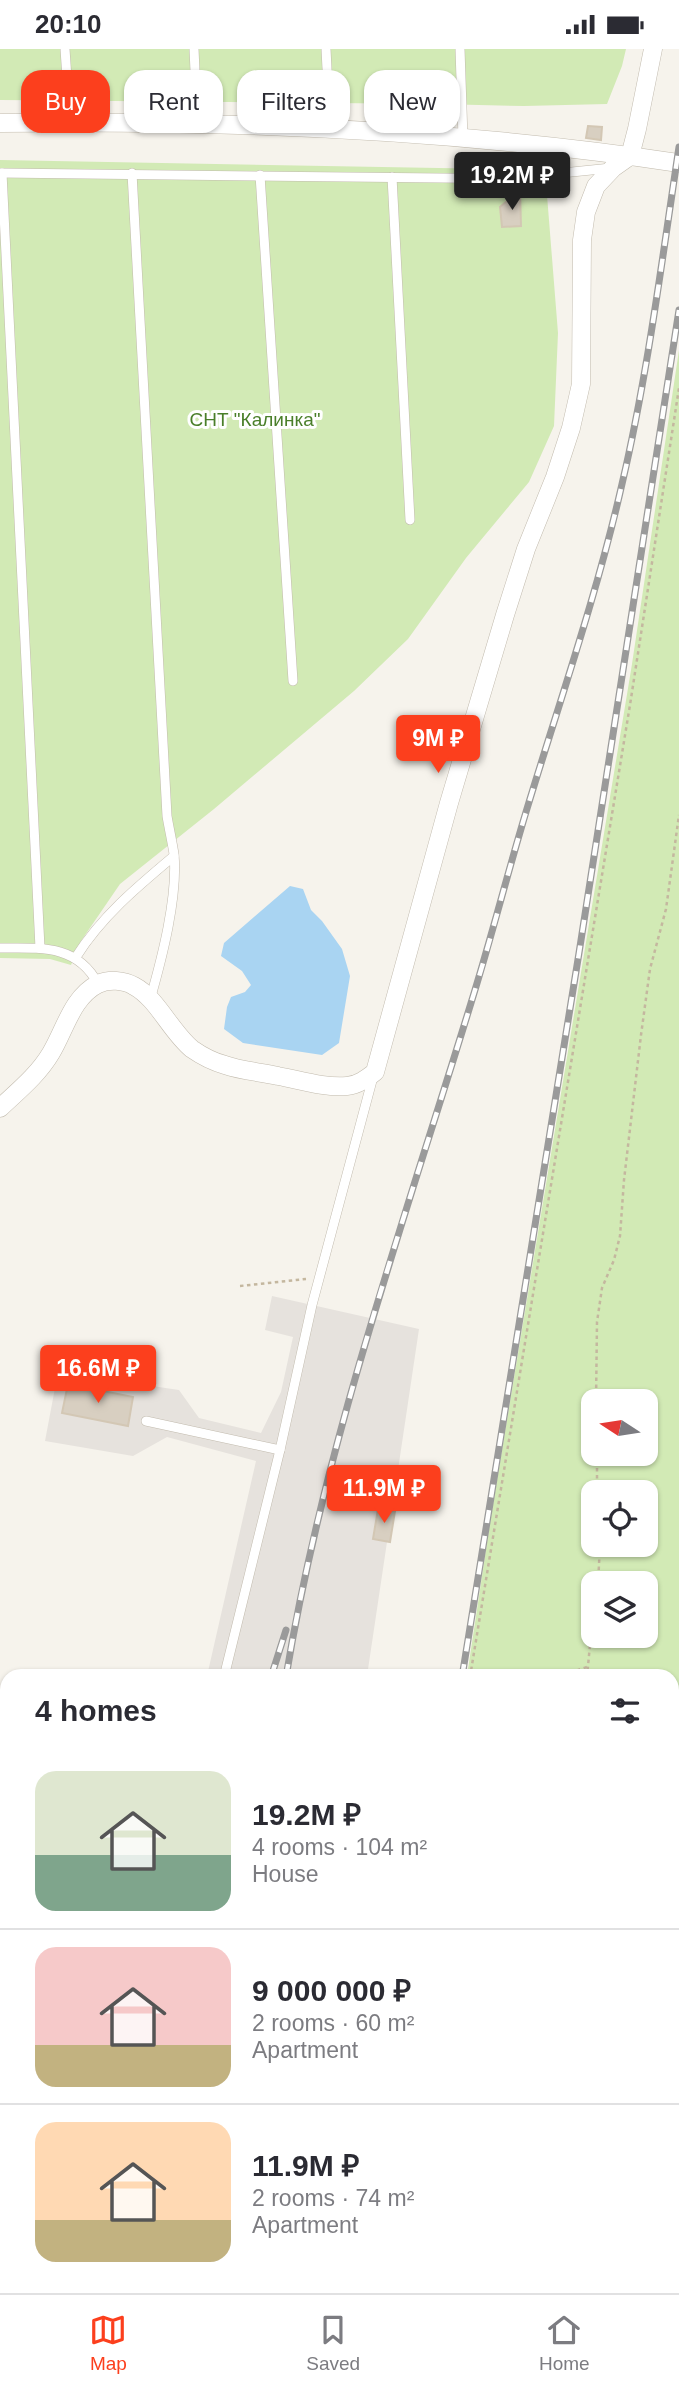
<!DOCTYPE html>
<meta charset="utf-8">
<style>
body{margin:0;font-family:Arial,sans-serif;background:#f7f7f7;color:#2b2b33;height:100vh;display:flex;flex-direction:column;font-size:26px;white-space:nowrap}
*{box-sizing:border-box;margin:0}
p{font-size:23px;color:#7c7c81}
.icon{flex:none;width:38px;height:38px;fill:none;stroke:currentColor;stroke-width:2;stroke-linecap:round;stroke-linejoin:round}
.map{position:relative;flex:1;overflow:hidden}
.panel{position:absolute;left:0px;top:1620px;width:679px;height:625px;display:flex;flex-direction:column;background:#fff;border-radius:21px 21px 0 0;box-shadow:0 2px 5px #0004}
.panel>*{flex:none}
.top-card{position:absolute;left:21px;top:21px;width:637px;height:63px;display:flex;gap:14px}
.needle{width:46px;rotate:282deg}
.buttons{position:absolute;left:581px;top:1340px;display:grid;gap:14px}
.buttons a{display:grid;place-items:center;width:77px;height:77px;border-radius:14px;background:#fff;box-shadow:0 2px 5px #0004;font-size:35px}
.price{position:absolute;translate:-50% -60px;padding:0 16px;border-radius:7px;background:#fc3f1d;color:#fff;font-size:23px;line-height:46px;filter:drop-shadow(0 2px 4px #0008)}
.price::after{content:'';position:absolute;left:50%;top:42px;width:21px;height:16px;margin-left:-10px;background:inherit;clip-path:polygon(0 0,100% 0,50% 100%)}
.price.active{background:#222;color:#fff}
ul{padding:0;list-style:none}
li{display:flex;align-items:center;gap:21px;height:175px;padding:0 35px}
li+li{border-top:2px solid #e1e1e2}
li span{display:grid;place-items:center;flex:none;width:196px;height:140px;border-radius:21px;color:#555}
li>.icon{margin-inline-start:auto}
span .icon{width:84px;height:84px;fill:#fffc;stroke-width:1}
li b{font-size:30px}
h2{display:flex;justify-content:space-between;align-items:center;height:84px;padding:0 35px;font-size:30px}
.tag{padding:0 24px;border-radius:21px;background:#fff;box-shadow:0 2px 5px #0004;font-size:24px;line-height:63px}
.tag.active{background:#fc3f1d;color:#fff}
.status{display:flex;justify-content:space-between;align-items:center;height:49px;padding:0 35px;background:#fff;direction:ltr}
.status svg{height:19px;fill:currentColor}
.tab-bar{display:flex;justify-content:space-around;align-items:center;height:98px;border-top:2px solid #e1e1e2;background:#fff;font-size:19px;color:#7c7c81}
.tab-bar a{display:grid;justify-items:center;gap:4px}
.tab-bar .active{color:#fc3f1d}
.map>svg:first-child{display:block}
.industrial{fill:#e6e2dd}
.green{fill:#d2eab5;fill-rule:evenodd}
.water{fill:#a9d4f2}
.building{fill:#d8cfc1;stroke:#d3c7b4;stroke-width:2}
.lines{fill:none;stroke-linecap:round;stroke-linejoin:round}
.service-casing{stroke:#c2bbae;stroke-width:10}
.minor-casing{stroke:#c2bbae;stroke-width:19}
.path{stroke:#c4b79f;stroke-width:2.5;stroke-dasharray:3.5 3.5;stroke-linecap:butt}
.service{stroke:#fff;stroke-width:9}
.minor{stroke:#fff;stroke-width:18}
.rail-casing{stroke:#9a9a9a;stroke-width:7}
.rail{stroke:#fff;stroke-width:4.5;stroke-dasharray:13;stroke-linecap:butt}
.labels{text-anchor:middle;dominant-baseline:central;stroke-width:6;stroke-linejoin:round;paint-order:stroke}
.park-label{font-size:19px;fill:#4a7f2a;stroke:#fff}
</style>
<div class="status"><b>20:10</b><svg viewBox="0 0 49 12"><path d="M0 12V9h3v3zM5 12V6h3v6zM10 12V3h3v9zM15 12V0h3v12zM26 1h20v11H26zM47 4h2v5h-2z"/></svg></div>
<div class="map">
<svg width="679" height="2244" viewBox="0 0 679 2244">
<rect width="100%" height="100%" fill="#f6f3ec"/>
<!-- industrial -->
<g class="industrial">
<path d="M 272,1247 L 419,1280 L 392,1461 L 395,1462 L 390,1493 L 387,1493 L 367,1627 L 207,1627 L 256,1412 L 167,1388 L 133,1407 L 45,1392 L 58,1323 L 179,1341 L 199,1369 L 261,1384 L 281,1343 L 293,1288 L 265,1281 Z"/>
<path d="M 0,1746 L 7,1747 L 7,1785 L 0,1784 Z"/>
<path d="M 3,2024 L 7,2024 L 7,2238 L 263,2238 L 262,2244 L 0,2244 L 0,2044 Z"/>
</g>
<!-- green -->
<g class="green">
<path d="M 0,0 L 626,0 L 622,17 L 607,55 L 524,57 L 437,55 L 0,51 Z"/>
<path d="M 0,111 L 545,121 L 558,284 L 554,377 L 529,433 L 466,509 L 408,590 L 354,642 L 214,760 L 120,835 L 81,892 L 71,916 L 50,910 L 0,909 Z"/>
<path d="M 679,301 L 679,2244 L 377,2244 L 378,2238 L 672,2238 L 672,1628 L 467,1627 L 490,1474 L 632,615 ZM 593,1353 L 646,1353 L 646,1405 L 593,1405 ZM 593,1444 L 646,1444 L 646,1496 L 593,1496 ZM 593,1535 L 646,1535 L 646,1587 L 593,1587 Z"/>
</g>
<!-- water -->
<path class="water" d="M 290,837 L 303,840 L 311,861 L 322,872 L 342,900 L 350,927 L 339,994 L 322,1006 L 243,994 L 224,980 L 227,958 L 231,948 L 245,943 L 251,936 L 242,922 L 221,907 L 224,894 Z"/>
<!-- building -->
<g class="building">
<path d="M 588,77 L 602,78 L 601,91 L 586,89 Z"/>
<path d="M 520,141 L 521,177 L 502,178 L 500,158 Z"/>
<path d="M 68,1335 L 133,1348 L 128,1377 L 62,1364 Z"/>
<path d="M 378,1460 L 395,1462 L 390,1493 L 373,1490 Z"/>
</g>
<g class="lines">
<!-- service casing -->
<g class="service-casing">
<g id="service">
<path d="M 65,0 L 70,73"/>
<path d="M 194,0 L 196,44"/>
<path d="M 326,0 L 330,79"/>
<path d="M 460,0 L 463,89"/>
<path d="M 0,124 L 525,130 L 544,129 L 562,124 L 611,119"/>
<path d="M 2,124 L 40,899"/>
<path d="M 132,124 L 167,767 C 169,779 172,792 174,805 C 178,848 162,909 150,951"/>
<path d="M 260,126 L 293,632"/>
<path d="M 392,128 L 410,471"/>
<path d="M 0,899 C 40,899 77,895 98,935"/>
<path d="M 76,908 C 102,867 137,838 174,807"/>
<path d="M 146,1372 L 280,1401"/>
<path d="M 224,1628 L 280,1401 L 312,1256 L 373,1028"/>
<path d="M 0,1772 L 7,1774"/>
</g>
</g>
<!-- minor casing -->
<g class="minor-casing">
<g id="minor">
<path d="M 0,74 C 227,71 454,80 679,114"/>
<path d="M 0,1059 C 18,1042 38,1026 51,1004 C 65,981 72,948 98,935 C 109,930 124,931 134,937 C 157,949 171,983 192,1000 C 202,1007 214,1013 225,1016 C 242,1022 261,1023 278,1027 C 300,1031 324,1039 347,1037 C 358,1036 366,1030 375,1023 L 449,754 L 505,566 L 526,500 L 555,428 L 571,379 L 581,335 L 582,191 L 586,163 L 596,137 L 613,119 L 630,107 L 637,80 L 653,0"/>
</g>
</g>
<!-- path -->
<g class="path">
<path d="M 240,1237 L 306,1230"/>
<path d="M 596,1353 L 597,1273 L 602,1239 L 614,1211 L 620,1187 L 624,1131 L 641,986 L 650,920 L 666,860 L 679,766"/>
<path d="M 597,1405 L 597,1444"/>
<path d="M 598,1535 L 600,1496"/>
<path d="M 470,1628 L 630,656 L 679,339"/>
<path d="M 557,1628 L 587,1618"/>
<path d="M 587,1628 L 593,1563"/>
<path d="M 502,2244 L 503,2238"/>
</g>
<!-- service -->
<use href="#service" class="service"/>
<!-- minor -->
<use href="#minor" class="minor"/>
<!-- rail casing -->
<g class="rail-casing">
<g id="rail">
<path d="M 271,1628 L 286,1581"/>
<path d="M 286,1628 C 324,1397 403,1176 471,954 C 491,890 507,826 526,763 C 559,654 597,546 622,435 C 648,324 662,210 679,98"/>
<path d="M 462,1628 L 579,904 L 679,261"/>
<path d="M 158,2244 L 158,2238"/>
<path d="M 186,2244 L 187,2238"/>
<path d="M 210,2244 L 211,2238"/>
<path d="M 359,2244 L 360,2238"/>
</g>
</g>
<!-- rail -->
<use href="#rail" class="rail"/>
</g>
<g class="labels">
<!-- park labels -->
<g class="park-label">
<text x="255" y="370">СНТ "Калинка"</text>
</g>
</g>
</svg>
<div class="buttons">
<a><svg class="needle" viewBox="-14 -14 28 28"><path d="M0-13l5 13h-10z" fill="#e53935"/><path d="M0 13l5-13h-10z" fill="#7c7c81"/></svg></a>
<a><svg class="icon" aria-label="locate" viewBox="0 0 24 24"><circle cx="12" cy="12" r="6"/><path d="M12 2v4M12 18v4M2 12h4M18 12h4"/></svg></a>
<a><svg class="icon" aria-label="layers" viewBox="0 0 24 24"><path d="M12 4l9 5-9 5-9-5zM3 14l9 5 9-5"/></svg></a>
</div>
<b class="price active" style="left:512px;top:163px">19.2M ₽</b>
<b class="price" style="left:438px;top:726px">9M ₽</b>
<b class="price" style="left:98px;top:1356px">16.6M ₽</b>
<b class="price" style="left:384px;top:1476px">11.9M ₽</b>
<div class="top-card">
<a class="tag active">Buy</a>
<a class="tag">Rent</a>
<a class="tag">Filters</a>
<a class="tag">New</a>
</div>
<section class="panel">
<h2>4 homes<svg class="icon" aria-label="filters" viewBox="0 0 24 24"><path d="M4 7h16M4 17h16"/><circle cx="9" cy="7" r="2"/><circle cx="15" cy="17" r="2"/></svg></h2>
<ul>
<li><span style="background:linear-gradient(#dfe7d0 60%,#7fa58c 0)"><svg class="icon" aria-label="home" viewBox="0 0 24 24"><path d="M3 11l9-7 9 7M6 9v11h12V9"/></svg></span><div><b>19.2M ₽</b><p>4 rooms · 104 m²</p><p>House</p></div></li>
<li><span style="background:linear-gradient(#f6c9c9 70%,#c2b280 0)"><svg class="icon" aria-label="home" viewBox="0 0 24 24"><path d="M3 11l9-7 9 7M6 9v11h12V9"/></svg></span><div><b>9 000 000 ₽</b><p>2 rooms · 60 m²</p><p>Apartment</p></div></li>
<li><span style="background:linear-gradient(#ffd9b3 70%,#c2b280 0)"><svg class="icon" aria-label="home" viewBox="0 0 24 24"><path d="M3 11l9-7 9 7M6 9v11h12V9"/></svg></span><div><b>11.9M ₽</b><p>2 rooms · 74 m²</p><p>Apartment</p></div></li>
</ul>
</section>
</div>
<nav class="tab-bar">
<a class="active"><svg class="icon" aria-label="map" viewBox="0 0 24 24"><path d="M3 6l6-2 6 2 6-2v14l-6 2-6-2-6 2zM9 4v14M15 6v14"/></svg>Map</a>
<a><svg class="icon" aria-label="saved" viewBox="0 0 24 24"><path d="M7 4h10v16l-5-4-5 4z"/></svg>Saved</a>
<a><svg class="icon" aria-label="home" viewBox="0 0 24 24"><path d="M3 11l9-7 9 7M6 9v11h12V9"/></svg>Home</a>
</nav>
